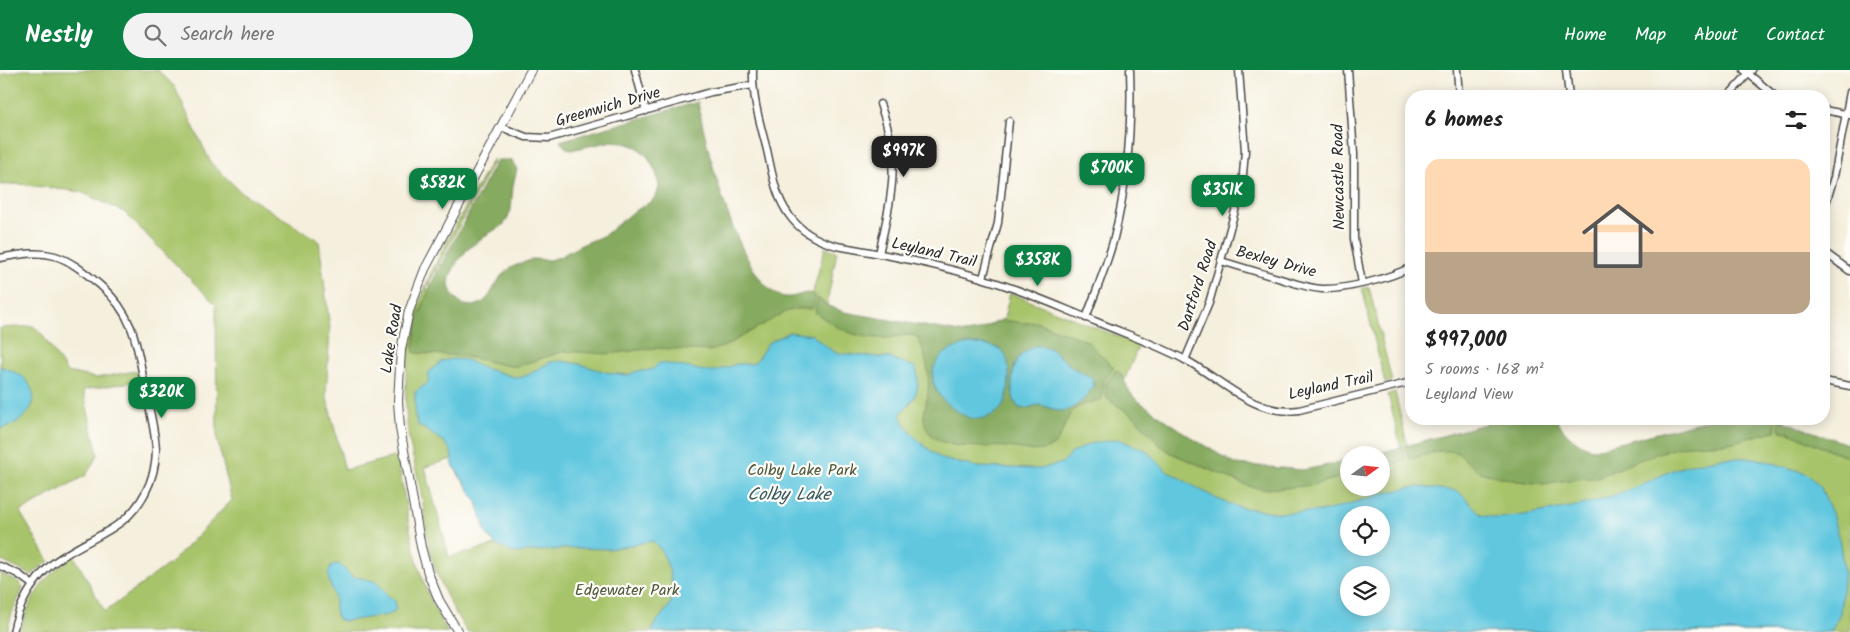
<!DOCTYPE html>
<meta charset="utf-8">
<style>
body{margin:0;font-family:Kalam,sans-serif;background:#f2f2f2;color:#222;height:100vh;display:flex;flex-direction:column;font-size:19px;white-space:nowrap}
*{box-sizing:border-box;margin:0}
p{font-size:16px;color:#767676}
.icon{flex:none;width:28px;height:28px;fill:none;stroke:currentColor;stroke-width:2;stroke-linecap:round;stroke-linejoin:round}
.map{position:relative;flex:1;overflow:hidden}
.details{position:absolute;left:1405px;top:20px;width:425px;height:335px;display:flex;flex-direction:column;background:#fff;border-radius:20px;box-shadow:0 2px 12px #0003}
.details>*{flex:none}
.needle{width:32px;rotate:75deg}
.tools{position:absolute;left:1340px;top:376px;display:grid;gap:10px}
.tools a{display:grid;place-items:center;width:50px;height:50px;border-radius:50%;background:#fff;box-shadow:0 2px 12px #0003;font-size:25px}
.price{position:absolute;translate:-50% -42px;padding:0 11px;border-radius:10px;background:#0b8043;color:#fff;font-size:16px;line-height:32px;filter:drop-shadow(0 1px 2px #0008)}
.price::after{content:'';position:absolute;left:50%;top:30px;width:15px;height:11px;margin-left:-8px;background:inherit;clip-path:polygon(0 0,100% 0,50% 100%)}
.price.on{background:#222;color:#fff}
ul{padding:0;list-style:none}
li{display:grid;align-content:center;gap:10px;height:265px;padding:0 20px}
li span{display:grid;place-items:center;height:155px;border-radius:15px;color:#555}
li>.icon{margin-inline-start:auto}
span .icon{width:90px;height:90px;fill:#fffc;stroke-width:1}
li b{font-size:21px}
h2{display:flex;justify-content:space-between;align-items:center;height:60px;padding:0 20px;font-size:21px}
header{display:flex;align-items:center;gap:30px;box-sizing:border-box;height:70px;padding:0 25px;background:#0b8043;color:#fff}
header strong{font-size:24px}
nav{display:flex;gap:28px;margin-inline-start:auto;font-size:18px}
.search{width:350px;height:45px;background:#f2f2f2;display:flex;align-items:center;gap:12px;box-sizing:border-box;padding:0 18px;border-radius:28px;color:#767676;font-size:19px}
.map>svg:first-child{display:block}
.green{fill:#a8c46b;stroke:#6a784b;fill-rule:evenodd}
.forest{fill:#86aa5f;stroke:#586a45;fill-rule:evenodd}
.water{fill:#61c7df;stroke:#467985;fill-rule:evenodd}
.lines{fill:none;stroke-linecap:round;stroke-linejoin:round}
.minor-casing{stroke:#494846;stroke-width:9}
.tertiary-casing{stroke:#494846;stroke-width:10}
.minor{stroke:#fff;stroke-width:6}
.tertiary{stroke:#fff;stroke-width:8}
.labels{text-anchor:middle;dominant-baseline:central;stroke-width:4.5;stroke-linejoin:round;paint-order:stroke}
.street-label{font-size:16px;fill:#2b2b2b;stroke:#fdfcf7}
.park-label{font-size:16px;fill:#50593e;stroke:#fdfcf7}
.water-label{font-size:18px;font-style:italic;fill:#3b5a61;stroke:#fdfcf7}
</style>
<header>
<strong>Nestly</strong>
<div class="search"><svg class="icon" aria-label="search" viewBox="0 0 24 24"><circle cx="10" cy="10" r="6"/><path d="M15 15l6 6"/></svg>Search here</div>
<nav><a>Home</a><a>Map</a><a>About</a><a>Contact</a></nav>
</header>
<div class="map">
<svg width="1850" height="562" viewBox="0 0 1850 562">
<rect width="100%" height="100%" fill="#fdfcf7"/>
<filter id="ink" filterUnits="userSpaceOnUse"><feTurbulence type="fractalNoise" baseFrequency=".02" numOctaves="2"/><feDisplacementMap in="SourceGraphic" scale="10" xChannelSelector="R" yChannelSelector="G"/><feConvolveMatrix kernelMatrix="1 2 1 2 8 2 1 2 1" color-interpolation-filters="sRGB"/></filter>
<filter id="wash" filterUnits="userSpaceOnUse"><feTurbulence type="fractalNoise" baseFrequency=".0096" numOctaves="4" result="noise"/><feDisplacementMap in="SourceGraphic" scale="20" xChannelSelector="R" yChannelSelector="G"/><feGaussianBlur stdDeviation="1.12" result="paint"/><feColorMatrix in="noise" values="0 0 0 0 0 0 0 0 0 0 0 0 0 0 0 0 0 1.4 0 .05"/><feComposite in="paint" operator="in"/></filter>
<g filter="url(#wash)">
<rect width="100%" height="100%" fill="#f5efdd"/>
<!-- green -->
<g class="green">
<path d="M 21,0 L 158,0 L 174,16 L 211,93 L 241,122 L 319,171 L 330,259 L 326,325 L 345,400 L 397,386 C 410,451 411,504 448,562 L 20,562 C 28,530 45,504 74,486 L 105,542 L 173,491 L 232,430 L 217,369 L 216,235 L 124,142 L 81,122 L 20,114 L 0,115 L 0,5 Z"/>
<path d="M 492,90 L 494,90 L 426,218 L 479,252 L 809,236 L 825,178 L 837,181 L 826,239 L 998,273 L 1010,223 L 1139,275 L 1120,321 L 1231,396 L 1313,402 L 1349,393 L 1349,418 L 1381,418 L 1381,385 L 1401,379 L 1388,324 L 1395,322 L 1408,378 L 1544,349 L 1586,385 L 1759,349 L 1786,349 L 1783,354 L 1850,378 L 1850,562 L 467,562 C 448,532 432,500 427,465 C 425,451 424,437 421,423 C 417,400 409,377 407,353 C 403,307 408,261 425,218 C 442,175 470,131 492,90 ZM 452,389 C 455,407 471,417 478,433 C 483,448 482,463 496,475 L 449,487 L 425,397 ZM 1349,445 L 1381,445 L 1381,478 L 1349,478 ZM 1349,505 L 1381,505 L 1381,538 L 1349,538 Z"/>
<path d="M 1369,217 L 1392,311 L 1385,313 L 1362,218 Z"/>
<path d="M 33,256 L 41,263 L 67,302 L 96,308 L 136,301 L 138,311 L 83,320 L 98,385 L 86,405 L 20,442 L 49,491 L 31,505 L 0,490 L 0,258 Z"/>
<path d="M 0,503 L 20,513 L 23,518 L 12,543 L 7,562 L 0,562 Z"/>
</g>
<!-- forest -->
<g class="forest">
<path d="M 698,32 C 706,78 736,195 773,222 C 792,236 804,216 816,226 L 812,239 L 796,239 L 785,242 L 725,276 L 710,281 L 655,278 L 607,284 L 564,281 L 518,296 L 510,296 L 462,286 L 415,283 L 413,279 L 418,248 L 431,214 L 497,90 L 511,90 L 517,99 L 513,115 L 511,140 L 507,150 L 503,155 L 483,167 L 467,180 L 457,192 L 450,206 L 449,216 L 453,226 L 464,235 L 474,236 L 482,233 L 489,226 L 501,206 L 512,197 L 533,189 L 549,190 L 560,187 L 579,176 L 605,165 L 630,144 L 652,131 L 657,124 L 659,117 L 657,105 L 648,87 L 637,77 L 622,72 L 612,71 L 571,80 L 565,77 L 560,71 Z"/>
<path d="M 818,228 L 826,235 L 844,242 L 965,263 L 977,261 L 1001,250 L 1025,253 L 1036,252 L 1087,271 L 1114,298 L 1104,311 L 1102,329 C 1092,333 1079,334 1071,343 C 1063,354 1062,372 1049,378 C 1036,384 1020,378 1007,377 C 985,375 936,383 926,357 C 921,345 927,334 928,323 C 930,304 926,283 917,267 C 909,262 895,268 886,268 C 856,269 840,260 816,243 L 815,239 ZM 971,274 C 980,274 993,275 1001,280 C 1012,287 1010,327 1002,337 C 997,343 989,347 982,348 C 977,349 973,347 968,345 C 923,329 918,283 971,274 ZM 1034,276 L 1036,276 L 1054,281 L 1073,298 L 1093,309 L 1094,315 C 1087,327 1072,343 1056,340 C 1051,339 1046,336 1041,335 C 1033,334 1026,341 1018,337 C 1009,326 1011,301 1018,289 C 1022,283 1028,280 1034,276 Z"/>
<path d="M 1116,300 C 1126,306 1125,320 1137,330 L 1192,368 L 1235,394 L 1303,400 L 1349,391 L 1349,405 L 1312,415 L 1285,418 L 1263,419 L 1248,416 L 1171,383 L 1160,375 L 1135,347 L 1106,328 L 1106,314 Z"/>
<path d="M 1503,349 L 1556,349 C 1563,362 1580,378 1595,379 L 1712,349 L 1777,349 L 1775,361 L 1729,373 L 1689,375 L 1657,383 L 1595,408 L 1576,409 L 1543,414 L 1517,411 L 1483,403 L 1474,398 L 1458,383 L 1451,381 L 1439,381 L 1410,389 L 1408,387 L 1405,376 Z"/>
<path d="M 1780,350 L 1850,375 L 1850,387 L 1824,378 L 1789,362 L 1780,361 L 1779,359 Z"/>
<path d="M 1402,377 L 1405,388 L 1403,391 L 1381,396 L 1381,385 L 1372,385 Z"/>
</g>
<!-- water -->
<g class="water">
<path d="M 789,262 L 812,265 L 827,277 L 836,283 L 890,288 L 915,297 C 920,307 919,323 911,332 C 907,337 903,339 900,345 L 910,362 L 922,374 L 942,389 L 977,397 L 1040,399 L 1062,393 L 1072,383 L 1089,374 L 1118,369 L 1145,380 L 1167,401 L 1217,429 L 1238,437 L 1280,443 L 1326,441 L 1384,423 L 1407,418 L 1419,417 L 1458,421 L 1482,445 L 1497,448 L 1518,446 L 1582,435 L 1625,422 L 1673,400 L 1695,393 L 1723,388 L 1755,388 L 1766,391 L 1806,403 L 1820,416 L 1832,443 L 1840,474 L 1844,502 L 1840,543 L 1831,562 L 652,562 C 654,550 666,544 671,532 C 676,517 666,479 652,471 L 609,479 L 574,478 L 513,483 L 496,475 L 486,463 L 477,432 L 453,395 L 451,381 L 444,372 L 418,355 L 415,346 L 415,322 L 428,313 L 429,302 L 442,291 L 453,289 L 467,290 L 480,297 L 518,308 L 528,305 L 550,292 L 561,291 L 579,294 L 609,303 L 628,305 L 637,301 L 644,301 L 653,299 L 659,293 L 663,293 L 705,301 L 715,301 L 737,294 L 751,294 L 756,291 L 768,273 ZM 1349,445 L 1381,445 L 1381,478 L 1349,478 ZM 1349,505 L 1381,505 L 1381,538 L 1349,538 Z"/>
<path d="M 971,274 C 980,274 993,275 1001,280 C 1013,288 1010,327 1002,337 C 997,344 987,348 978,349 C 969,349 961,344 954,339 C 919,315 929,279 971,274 Z"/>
<path d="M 1034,276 L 1042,276 L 1051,279 L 1073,298 L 1091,307 L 1094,313 C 1090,325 1074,342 1059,341 C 1053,340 1047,336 1040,335 C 1032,335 1026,341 1018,337 C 1009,326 1011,301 1018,289 C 1022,283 1028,280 1034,276 Z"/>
<path d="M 0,296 C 9,300 22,304 27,311 C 45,335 22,353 0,359 Z"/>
<path d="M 339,494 L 353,507 L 362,508 L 377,512 L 389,527 L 395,530 L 396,538 L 394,542 L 388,545 L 345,551 L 339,550 C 334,543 335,538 335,530 C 334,519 322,505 333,495 Z"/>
</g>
</g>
<g filter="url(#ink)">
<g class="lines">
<!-- minor casing -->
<g class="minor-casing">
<g id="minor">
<path d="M 635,0 L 646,41"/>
<path d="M 753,0 C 752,27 760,53 767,80 C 772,102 775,126 789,145 C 800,161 818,171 837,176 C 888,185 941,195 991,211 C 1027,222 1062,238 1097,252 C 1128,265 1161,276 1191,293 C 1225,313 1256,346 1299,340 L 1411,312"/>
<path d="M 1348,0 L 1354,84 L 1354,169 L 1362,213"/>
<path d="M 1457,0 L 1459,26"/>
<path d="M 1566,0 L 1569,26"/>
<path d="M 1744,0 L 1775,26"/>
<path d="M 1728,26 L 1752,0"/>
<path d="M 1824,40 L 1850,45"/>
<path d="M 501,57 L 526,67 L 549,68 L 711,22 L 753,15"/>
<path d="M 1824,140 L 1834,107 L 1850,22"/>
<path d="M 1824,182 L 1850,201"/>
<path d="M 879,184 C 891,127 902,92 880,34"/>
<path d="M 0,188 C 49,178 62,183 100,215 C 133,243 137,273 144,313 C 148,334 155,358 156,380 C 156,410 140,441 114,457 C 94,470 71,479 52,494 C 32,511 18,536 13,562"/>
<path d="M 1221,191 C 1241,197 1261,203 1281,209 C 1294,213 1308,218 1322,219 C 1345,220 1391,208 1411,197"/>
<path d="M 983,208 L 998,153 L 1009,51"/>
<path d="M 1086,248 C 1096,221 1107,195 1114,168 C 1127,115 1132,54 1130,0"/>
<path d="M 1185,290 L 1209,233 L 1242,116 L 1245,81 L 1239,0"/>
<path d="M 1824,311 L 1850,316"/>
<path d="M 0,496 L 18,504 L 33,515"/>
</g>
</g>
<!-- tertiary casing -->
<g class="tertiary-casing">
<path id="tertiary" d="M 458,562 L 439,530 L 428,503 L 421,477 L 400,358 L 398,331 L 401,280 L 409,241 L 425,199 L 531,0"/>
</g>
<!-- minor -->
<use href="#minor" class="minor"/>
<!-- tertiary -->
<use href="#tertiary" class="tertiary"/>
</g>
</g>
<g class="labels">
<!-- street labels -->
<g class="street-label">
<text transform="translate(608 37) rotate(-16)">Greenwich Drive</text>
<text transform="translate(1339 107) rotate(-91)">Newcastle Road</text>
<text transform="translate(934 183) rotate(13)">Leyland Trail</text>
<text transform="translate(1276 192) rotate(15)">Bexley Drive</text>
<text transform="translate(1198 216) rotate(-72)">Dartford Road</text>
<text transform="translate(392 269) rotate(-81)">Lake Road</text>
<text transform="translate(1331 316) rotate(-12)">Leyland Trail</text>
</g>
<!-- park labels -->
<g class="park-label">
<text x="802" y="400">Colby Lake Park</text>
<text x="627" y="520">Edgewater Park</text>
</g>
<!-- water labels -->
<g class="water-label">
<text x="789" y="425">Colby Lake</text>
</g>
</g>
</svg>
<div class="tools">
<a><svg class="needle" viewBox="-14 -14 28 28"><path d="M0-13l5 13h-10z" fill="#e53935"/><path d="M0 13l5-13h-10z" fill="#767676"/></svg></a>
<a><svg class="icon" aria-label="locate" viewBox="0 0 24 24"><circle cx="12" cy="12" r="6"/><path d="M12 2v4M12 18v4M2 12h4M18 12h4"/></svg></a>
<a><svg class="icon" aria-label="layers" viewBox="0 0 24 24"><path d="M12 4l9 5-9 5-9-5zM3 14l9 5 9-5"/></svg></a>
</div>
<b class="price on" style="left:904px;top:108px">$997K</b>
<b class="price" style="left:1112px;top:125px">$700K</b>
<b class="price" style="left:443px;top:140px">$582K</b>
<b class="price" style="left:1223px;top:147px">$351K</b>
<b class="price" style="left:1038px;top:217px">$358K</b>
<b class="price" style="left:162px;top:349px">$320K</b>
<section class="details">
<h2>6 homes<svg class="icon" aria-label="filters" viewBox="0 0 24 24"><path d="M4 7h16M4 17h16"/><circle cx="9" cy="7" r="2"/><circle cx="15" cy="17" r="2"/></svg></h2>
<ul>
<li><span style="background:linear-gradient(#ffd9b3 60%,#b9a48a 0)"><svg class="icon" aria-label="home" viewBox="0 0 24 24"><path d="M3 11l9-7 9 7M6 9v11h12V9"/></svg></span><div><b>$997,000</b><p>5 rooms · 168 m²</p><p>Leyland View</p></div></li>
</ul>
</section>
</div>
